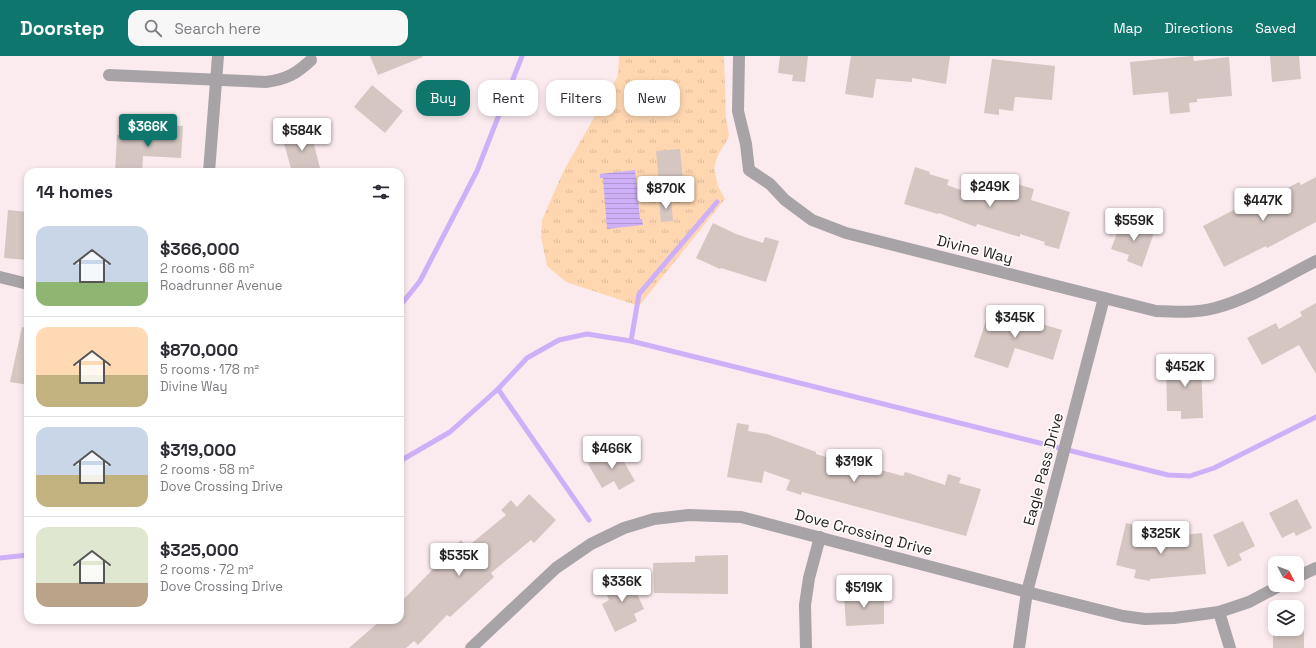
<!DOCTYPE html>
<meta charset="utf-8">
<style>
body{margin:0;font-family:"Space Grotesk",sans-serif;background:#f7f7f7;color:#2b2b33;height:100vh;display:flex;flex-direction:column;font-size:15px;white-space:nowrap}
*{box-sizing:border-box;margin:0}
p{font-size:13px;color:#7c7c81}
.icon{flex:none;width:22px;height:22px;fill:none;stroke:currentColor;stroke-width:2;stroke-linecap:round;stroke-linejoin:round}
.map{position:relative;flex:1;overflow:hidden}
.sheet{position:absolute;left:24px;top:112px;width:380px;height:456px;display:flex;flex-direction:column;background:#fff;border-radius:12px;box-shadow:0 2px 6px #0003}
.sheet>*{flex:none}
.hud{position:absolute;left:416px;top:24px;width:380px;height:36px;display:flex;gap:8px}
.needle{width:26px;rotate:132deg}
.fabs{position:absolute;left:1268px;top:500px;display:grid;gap:8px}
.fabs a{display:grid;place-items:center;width:36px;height:36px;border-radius:8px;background:#fff;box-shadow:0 2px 6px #0003;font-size:20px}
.price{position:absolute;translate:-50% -34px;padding:0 9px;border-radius:4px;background:#fff;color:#222;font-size:13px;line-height:26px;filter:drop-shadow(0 1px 2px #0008)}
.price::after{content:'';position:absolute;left:50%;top:24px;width:12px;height:9px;margin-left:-6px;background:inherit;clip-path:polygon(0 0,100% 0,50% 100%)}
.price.current{background:#0f766e;color:#fff}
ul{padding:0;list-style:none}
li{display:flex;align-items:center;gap:12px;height:100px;padding:0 12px}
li+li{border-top:1px solid #e1e1e2}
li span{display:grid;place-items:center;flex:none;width:112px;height:80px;border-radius:12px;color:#555}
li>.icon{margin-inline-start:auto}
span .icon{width:48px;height:48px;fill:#fffc;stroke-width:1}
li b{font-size:17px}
h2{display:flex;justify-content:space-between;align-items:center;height:48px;padding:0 12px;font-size:17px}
.chip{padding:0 14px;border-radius:12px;background:#fff;box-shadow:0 2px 6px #0003;font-size:14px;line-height:36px}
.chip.current{background:#0f766e;color:#fff}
header{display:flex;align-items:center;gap:24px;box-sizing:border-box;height:56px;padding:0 20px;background:#0f766e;color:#fff}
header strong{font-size:19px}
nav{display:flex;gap:22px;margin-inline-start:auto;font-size:14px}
.search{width:280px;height:36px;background:#f7f7f7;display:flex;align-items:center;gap:10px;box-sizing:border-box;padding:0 14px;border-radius:12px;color:#7c7c81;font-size:15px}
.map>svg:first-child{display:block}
.park{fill:url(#park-tufts)}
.water{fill:url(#water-rules)}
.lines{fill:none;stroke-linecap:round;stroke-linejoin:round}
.stream{stroke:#ceb0f8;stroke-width:5}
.building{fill:#d5c6c2}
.minor{stroke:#a8a3a7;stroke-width:12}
.labels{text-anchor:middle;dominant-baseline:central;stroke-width:3.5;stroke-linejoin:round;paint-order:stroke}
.street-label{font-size:15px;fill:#211c1d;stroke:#fffcfc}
</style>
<header>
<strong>Doorstep</strong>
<div class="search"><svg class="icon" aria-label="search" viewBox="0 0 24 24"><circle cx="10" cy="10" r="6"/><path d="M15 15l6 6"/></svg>Search here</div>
<nav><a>Map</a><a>Directions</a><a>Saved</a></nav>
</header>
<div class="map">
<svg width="1316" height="592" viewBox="0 0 1316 592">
<defs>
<pattern id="park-tufts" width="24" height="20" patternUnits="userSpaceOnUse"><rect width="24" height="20" fill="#fed7b1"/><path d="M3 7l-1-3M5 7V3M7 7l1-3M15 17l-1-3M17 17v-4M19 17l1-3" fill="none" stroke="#d9b898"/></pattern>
<pattern id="water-rules" width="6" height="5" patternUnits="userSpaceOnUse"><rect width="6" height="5" fill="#ceb0f8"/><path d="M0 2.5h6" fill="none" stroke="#b197d4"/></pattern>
</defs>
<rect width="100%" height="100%" fill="#fbebee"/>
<!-- park -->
<path class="park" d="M 619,0 L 724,0 L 726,62 L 729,78 L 728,83 L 718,99 L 714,112 L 718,130 L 725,143 L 639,250 L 566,226 L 547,210 L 541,181 L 542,164 L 564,114 L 618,20 Z"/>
<!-- water -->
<path class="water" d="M 635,114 L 640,163 L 642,163 L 643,169 L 607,173 L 603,122 L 600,122 L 600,118 Z"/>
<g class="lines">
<!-- stream -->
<g class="stream">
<path d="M 400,250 L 420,225 L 477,115 L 522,0"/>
<path d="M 631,285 L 639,238 L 717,146"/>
<path d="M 498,333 L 589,464"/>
<path d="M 400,405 L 450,376 L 498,333 L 527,302 L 559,284 L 587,278 L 631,285 L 1168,419 L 1190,420 L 1214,412 L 1316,361"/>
<path d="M 0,502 L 28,499"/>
</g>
</g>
<!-- building -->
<g class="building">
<path d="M 370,0 L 422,0 L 423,1 L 378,19 Z"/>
<path d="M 780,0 L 808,0 L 805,26 L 792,25 L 793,19 L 778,17 Z"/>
<path d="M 851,0 L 950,0 L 946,28 L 912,22 L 912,26 L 876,23 L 873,42 L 845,38 Z"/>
<path d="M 1191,0 L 1193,0 L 1194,5 L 1229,1 L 1232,40 L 1197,43 L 1197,46 L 1189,47 L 1190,56 L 1170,58 L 1168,36 L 1133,39 L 1130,6 Z"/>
<path d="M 1270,0 L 1299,0 L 1301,23 L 1272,26 Z"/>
<path d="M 992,3 L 1055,10 L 1052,44 L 1015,41 L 1013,55 L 999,53 L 999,59 L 984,57 Z"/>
<path d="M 372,29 L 403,55 L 385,77 L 354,51 Z"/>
<path d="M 154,68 L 183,70 L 181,102 L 143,100 L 142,116 L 115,116 L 117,79 L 154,82 Z"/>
<path d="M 310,73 L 321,116 L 292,116 L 282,80 Z"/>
<path d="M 680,93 L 684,133 L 660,135 L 656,95 Z"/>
<path d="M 915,111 L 930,116 L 929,118 L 949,124 L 947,129 L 993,146 L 1000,123 L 1034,133 L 1031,144 L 1070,156 L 1059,193 L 1044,189 L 1045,186 L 1020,178 L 1020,181 L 977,168 L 976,171 L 939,157 L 938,158 L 904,148 Z"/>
<path d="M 1316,121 L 1316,166 L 1267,192 L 1266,190 L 1224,211 L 1203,170 L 1243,149 L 1240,144 L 1251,138 L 1255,144 L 1275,133 L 1278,137 L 1299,126 L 1301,129 Z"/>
<path d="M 671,143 L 673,165 L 661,166 L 659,144 Z"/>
<path d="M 8,154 L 28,156 L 28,204 L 4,202 Z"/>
<path d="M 1141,166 L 1156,171 L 1142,211 L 1127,205 L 1129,199 L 1111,193 L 1121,167 L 1139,173 Z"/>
<path d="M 713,167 L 736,178 L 763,187 L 765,181 L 779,185 L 766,226 L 721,212 L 720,213 L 696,202 Z"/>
<path d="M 1316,247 L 1316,318 L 1299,289 L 1262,309 L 1247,282 L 1276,267 L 1279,273 L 1302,260 L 1300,256 Z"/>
<path d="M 990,253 L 1030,267 L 1031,265 L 1062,274 L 1053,304 L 1015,292 L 1008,312 L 974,301 Z"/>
<path d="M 22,271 L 28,272 L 28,329 L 10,326 Z"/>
<path d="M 1201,304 L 1203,362 L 1181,363 L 1181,355 L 1167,355 L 1166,305 Z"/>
<path d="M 737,367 L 749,369 L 748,375 L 767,378 L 816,396 L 816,398 L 861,411 L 862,409 L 903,420 L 905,416 L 945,429 L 948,418 L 961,422 L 959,427 L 981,433 L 966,480 L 802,436 L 801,439 L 786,434 L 790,424 L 764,415 L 762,427 L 727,421 Z"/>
<path d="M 616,392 L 635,425 L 619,434 L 614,425 L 602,432 L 588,408 Z"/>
<path d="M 529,438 L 556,464 L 534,487 L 531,484 L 491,517 L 494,521 L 450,561 L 447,559 L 418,589 L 414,585 L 406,592 L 349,592 L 381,564 L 400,564 L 400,547 L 436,510 L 430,504 L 441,494 L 445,499 L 461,484 L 467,491 L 506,459 L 501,454 L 511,444 L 517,451 Z"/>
<path d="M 1297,443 L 1312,472 L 1296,480 L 1294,476 L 1282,482 L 1269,457 Z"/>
<path d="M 1243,465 L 1255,490 L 1239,498 L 1242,504 L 1228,511 L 1213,479 Z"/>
<path d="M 1126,467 L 1140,470 L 1138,478 L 1154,482 L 1202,477 L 1206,518 L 1150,523 L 1150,525 L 1134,522 L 1136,514 L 1116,509 Z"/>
<path d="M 728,499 L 728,538 L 654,537 L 653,507 L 695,506 L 695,500 Z"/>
<path d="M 628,518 L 644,553 L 634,558 L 637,565 L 615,576 L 602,548 L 609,544 L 603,529 Z"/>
<path d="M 884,536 L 884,568 L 846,570 L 844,538 Z"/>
<path d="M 1273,570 L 1275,570 L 1275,573 L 1297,573 L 1297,570 L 1304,570 L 1304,592 L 1273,592 Z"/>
</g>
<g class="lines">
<!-- minor -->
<g class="minor">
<path d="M 739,0 L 738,55 L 746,88 L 749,114 L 770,128 L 785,144 L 812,164 L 846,177 L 1156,255 C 1176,256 1196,257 1215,252 C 1250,243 1284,221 1316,205"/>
<path d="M 109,19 L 266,26 C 287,23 296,18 311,4"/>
<path d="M 209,116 L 218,0"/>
<path d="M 0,221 L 28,228"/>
<path d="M 1297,521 L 1316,512"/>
<path d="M 1219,556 L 1230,592"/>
<path d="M 471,592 L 556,512 L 591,488 L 624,472 L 654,463 L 689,459 L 741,461 L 1027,536 L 1123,560 L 1145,563 L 1174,562 L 1219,556 L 1249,546 L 1281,529"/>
<path d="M 806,592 L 805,549 L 809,522 L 820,481"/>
<path d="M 1019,592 L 1027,536 L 1104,242"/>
</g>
</g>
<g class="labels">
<!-- street labels -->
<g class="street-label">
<text transform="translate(975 193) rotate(14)">Divine Way</text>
<text transform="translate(1043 413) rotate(-75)">Eagle Pass Drive</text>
<text transform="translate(864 476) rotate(15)">Dove Crossing Drive</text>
</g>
</g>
</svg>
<div class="fabs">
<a><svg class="needle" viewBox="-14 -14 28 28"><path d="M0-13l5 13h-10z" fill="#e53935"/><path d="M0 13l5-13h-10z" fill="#7c7c81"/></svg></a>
<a><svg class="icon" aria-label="layers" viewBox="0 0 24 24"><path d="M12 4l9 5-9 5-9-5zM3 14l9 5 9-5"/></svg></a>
</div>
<b class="price current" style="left:148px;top:92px">$366K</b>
<b class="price" style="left:302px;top:96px">$584K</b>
<b class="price" style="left:990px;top:152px">$249K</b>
<b class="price" style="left:666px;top:154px">$870K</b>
<b class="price" style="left:1263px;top:166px">$447K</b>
<b class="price" style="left:1134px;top:186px">$559K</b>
<b class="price" style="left:1015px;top:283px">$345K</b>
<b class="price" style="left:1185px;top:332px">$452K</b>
<b class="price" style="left:612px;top:414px">$466K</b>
<b class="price" style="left:854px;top:427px">$319K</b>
<b class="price" style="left:1161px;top:499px">$325K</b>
<b class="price" style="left:459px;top:521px">$535K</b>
<b class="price" style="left:622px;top:547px">$336K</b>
<b class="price" style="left:864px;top:553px">$519K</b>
<div class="hud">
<a class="chip current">Buy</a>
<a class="chip">Rent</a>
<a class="chip">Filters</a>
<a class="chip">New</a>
</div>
<section class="sheet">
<h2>14 homes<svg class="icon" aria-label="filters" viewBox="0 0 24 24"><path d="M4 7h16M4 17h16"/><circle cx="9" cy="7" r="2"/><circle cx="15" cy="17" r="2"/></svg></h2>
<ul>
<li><span style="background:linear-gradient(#c9d6e8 70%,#8fb573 0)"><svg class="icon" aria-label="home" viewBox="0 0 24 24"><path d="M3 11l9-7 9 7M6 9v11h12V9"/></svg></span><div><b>$366,000</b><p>2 rooms · 66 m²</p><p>Roadrunner Avenue</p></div></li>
<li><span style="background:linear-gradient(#ffd9b3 60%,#c2b280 0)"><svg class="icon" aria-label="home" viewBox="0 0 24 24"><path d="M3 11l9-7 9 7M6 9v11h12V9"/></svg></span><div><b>$870,000</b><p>5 rooms · 178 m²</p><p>Divine Way</p></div></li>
<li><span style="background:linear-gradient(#c9d6e8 60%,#c2b280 0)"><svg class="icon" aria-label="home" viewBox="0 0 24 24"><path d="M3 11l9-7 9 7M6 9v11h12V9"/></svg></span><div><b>$319,000</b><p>2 rooms · 58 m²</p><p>Dove Crossing Drive</p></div></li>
<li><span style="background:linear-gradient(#dfe7d0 70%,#b9a48a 0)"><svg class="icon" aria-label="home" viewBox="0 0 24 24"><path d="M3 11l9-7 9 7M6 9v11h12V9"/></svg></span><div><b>$325,000</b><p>2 rooms · 72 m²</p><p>Dove Crossing Drive</p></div></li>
</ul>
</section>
</div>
